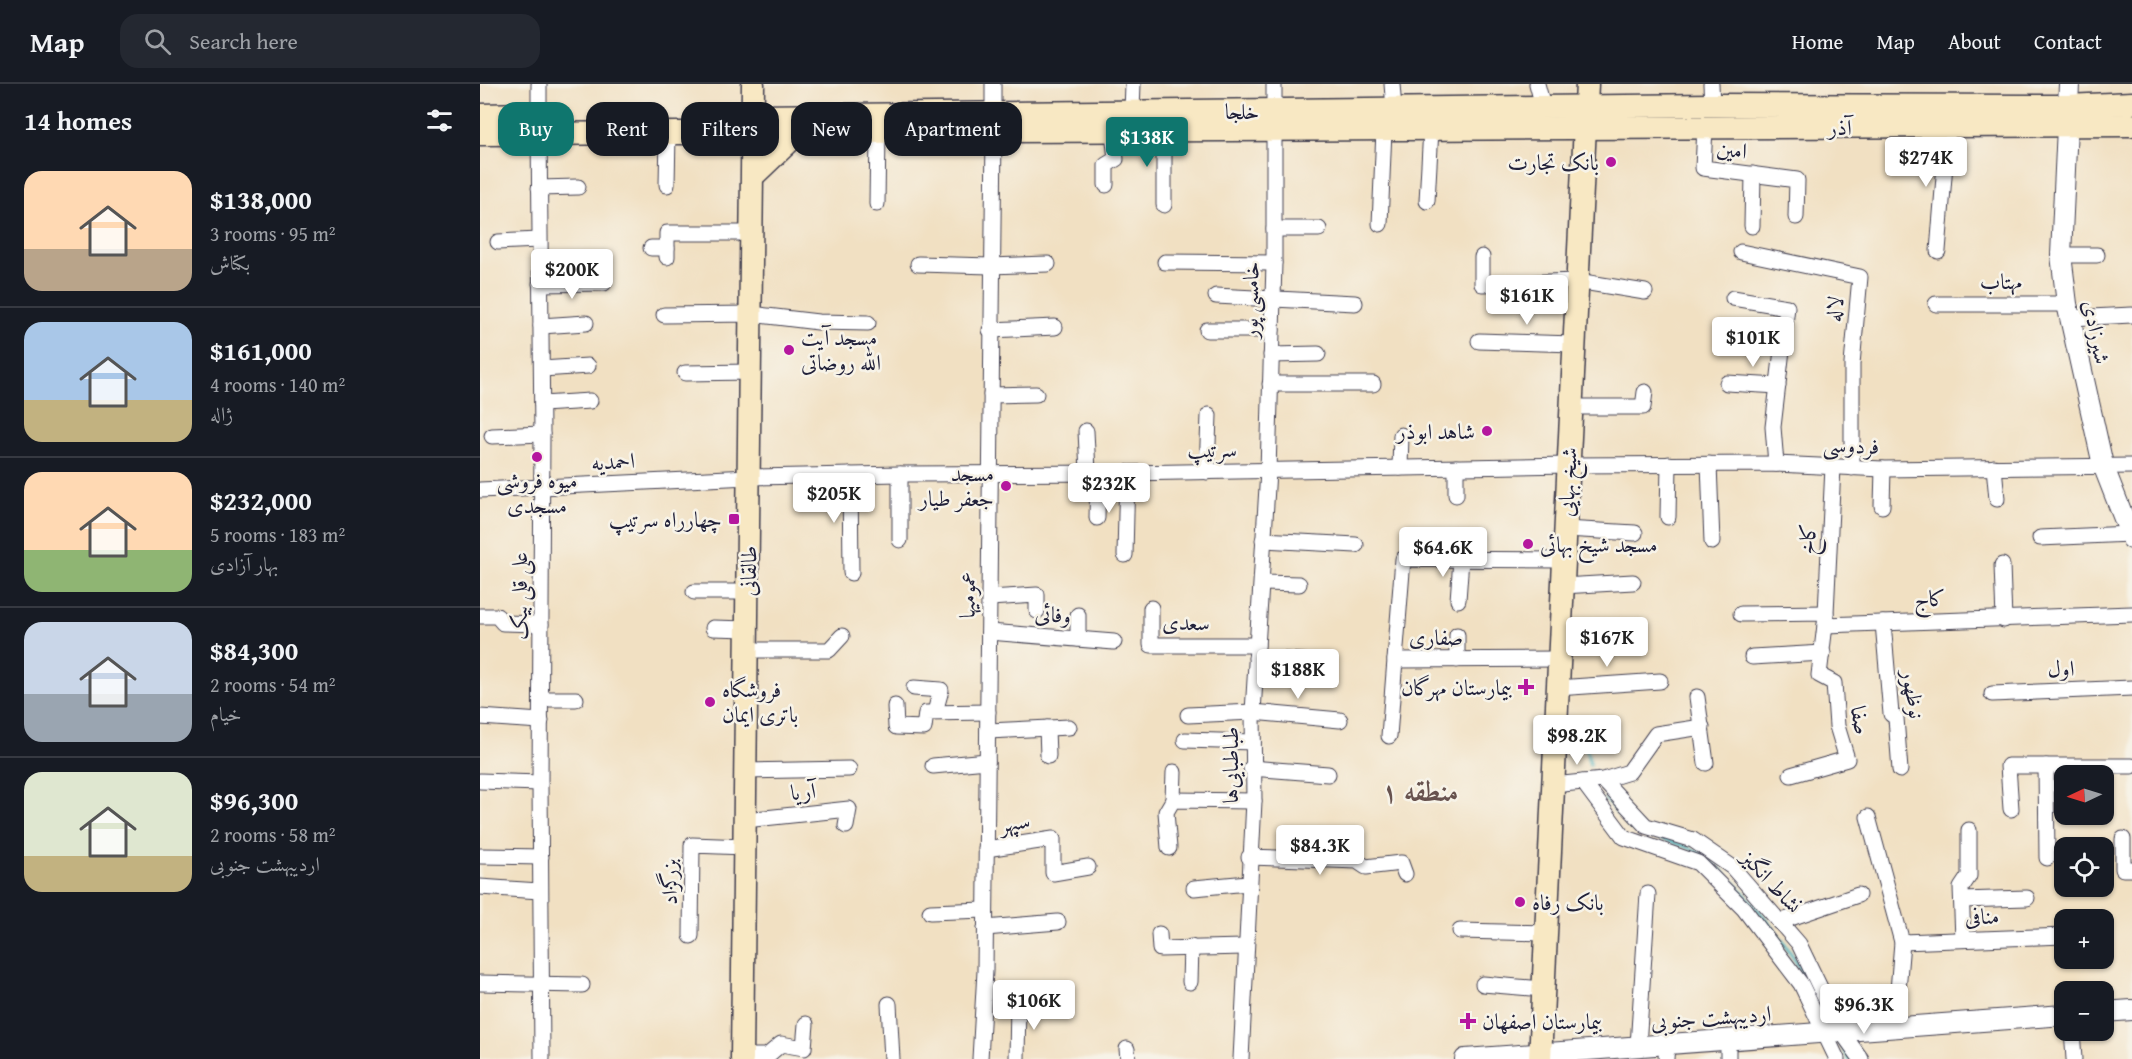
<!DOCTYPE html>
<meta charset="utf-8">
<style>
body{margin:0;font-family:"Gentium Book Plus",Amiri,serif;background:#242831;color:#f1f3f6;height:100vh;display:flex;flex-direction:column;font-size:22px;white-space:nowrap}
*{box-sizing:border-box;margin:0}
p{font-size:20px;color:#9ea1a6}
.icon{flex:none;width:33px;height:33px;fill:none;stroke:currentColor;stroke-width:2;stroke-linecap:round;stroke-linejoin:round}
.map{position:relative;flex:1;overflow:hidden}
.side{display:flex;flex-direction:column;background:#171b24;width:480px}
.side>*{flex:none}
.top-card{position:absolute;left:18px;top:18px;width:570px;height:54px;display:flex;gap:12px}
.needle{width:39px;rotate:266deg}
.buttons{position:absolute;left:1574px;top:681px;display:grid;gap:12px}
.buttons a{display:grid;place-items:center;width:60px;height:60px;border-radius:12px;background:#171b24;box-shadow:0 2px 4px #0004;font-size:30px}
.price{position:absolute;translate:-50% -51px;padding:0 14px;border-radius:6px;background:#fff;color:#222;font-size:20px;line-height:39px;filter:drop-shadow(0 2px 3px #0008)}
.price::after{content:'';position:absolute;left:50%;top:36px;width:18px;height:14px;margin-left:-9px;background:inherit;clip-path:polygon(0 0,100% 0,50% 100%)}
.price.on{background:#0f766e;color:#fff}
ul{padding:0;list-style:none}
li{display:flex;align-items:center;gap:18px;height:150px;padding:0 24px}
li+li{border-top:2px solid #363941}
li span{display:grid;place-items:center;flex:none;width:168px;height:120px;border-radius:18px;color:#555}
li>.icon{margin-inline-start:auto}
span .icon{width:72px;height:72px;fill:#fffc;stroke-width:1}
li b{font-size:26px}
h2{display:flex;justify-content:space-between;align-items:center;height:72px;padding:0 24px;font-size:26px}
.chip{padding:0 21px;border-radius:18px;background:#171b24;box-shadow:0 2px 4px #0004;font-size:21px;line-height:54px}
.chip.on{background:#0f766e;color:#fff}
header{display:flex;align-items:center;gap:36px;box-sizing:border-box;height:84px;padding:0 30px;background:#171b24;border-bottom:2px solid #363941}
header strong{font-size:28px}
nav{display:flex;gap:33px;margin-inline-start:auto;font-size:21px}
.search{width:420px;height:54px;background:#242831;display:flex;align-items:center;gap:15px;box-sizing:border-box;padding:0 21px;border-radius:18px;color:#9ea1a6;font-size:22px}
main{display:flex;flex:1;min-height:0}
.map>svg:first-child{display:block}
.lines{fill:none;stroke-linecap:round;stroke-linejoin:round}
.stream{stroke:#45b3c0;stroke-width:4}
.minor-casing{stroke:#413e4f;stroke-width:17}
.tertiary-casing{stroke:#413e4f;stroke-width:22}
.secondary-casing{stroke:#413e4f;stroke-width:25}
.minor{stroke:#fff;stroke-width:15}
.tertiary{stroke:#fff;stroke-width:20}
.secondary{stroke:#f8e8c3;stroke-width:22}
.poi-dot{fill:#b5179e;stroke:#f7f3e8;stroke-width:2}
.labels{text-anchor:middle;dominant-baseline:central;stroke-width:5;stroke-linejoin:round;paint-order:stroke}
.street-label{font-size:22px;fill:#22223b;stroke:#f7f3e8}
.poi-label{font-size:22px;fill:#22223b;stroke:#f7f3e8;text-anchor:end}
.district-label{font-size:28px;font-weight:bold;fill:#67524e;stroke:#f7f3e8}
</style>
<header>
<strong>Map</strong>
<div class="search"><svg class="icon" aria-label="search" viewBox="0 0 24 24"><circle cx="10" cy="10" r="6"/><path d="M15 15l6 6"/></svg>Search here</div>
<nav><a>Home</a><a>Map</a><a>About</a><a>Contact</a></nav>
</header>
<main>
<section class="side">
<h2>14 homes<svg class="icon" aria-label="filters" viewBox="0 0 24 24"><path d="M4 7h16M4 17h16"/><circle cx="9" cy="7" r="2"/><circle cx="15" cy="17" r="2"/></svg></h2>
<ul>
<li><span style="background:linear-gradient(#ffd9b3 65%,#b9a48a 0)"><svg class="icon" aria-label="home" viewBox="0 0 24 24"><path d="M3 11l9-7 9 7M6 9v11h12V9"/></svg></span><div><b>$138,000</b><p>3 rooms · 95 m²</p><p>بکتاش</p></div></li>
<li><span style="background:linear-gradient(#a9c7e8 65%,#c2b280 0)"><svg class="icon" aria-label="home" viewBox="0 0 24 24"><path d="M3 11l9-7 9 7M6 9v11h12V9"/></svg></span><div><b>$161,000</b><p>4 rooms · 140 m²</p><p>ژاله</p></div></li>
<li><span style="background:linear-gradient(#ffd9b3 65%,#8fb573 0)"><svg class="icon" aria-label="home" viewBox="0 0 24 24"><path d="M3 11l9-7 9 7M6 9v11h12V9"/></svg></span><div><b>$232,000</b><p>5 rooms · 183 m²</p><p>بهار آزادی</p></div></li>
<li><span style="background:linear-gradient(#c9d6e8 60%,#9aa5b1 0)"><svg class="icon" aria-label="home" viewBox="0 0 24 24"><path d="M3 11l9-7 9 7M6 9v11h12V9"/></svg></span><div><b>$84,300</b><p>2 rooms · 54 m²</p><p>خیام</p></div></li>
<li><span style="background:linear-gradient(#dfe7d0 70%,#c2b280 0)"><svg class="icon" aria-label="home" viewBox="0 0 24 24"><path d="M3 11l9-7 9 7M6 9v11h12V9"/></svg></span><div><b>$96,300</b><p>2 rooms · 58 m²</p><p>اردیبهشت جنوبی</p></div></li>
</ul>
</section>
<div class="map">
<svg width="1652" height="975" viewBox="0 0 1652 975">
<rect width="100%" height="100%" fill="#f7f3e8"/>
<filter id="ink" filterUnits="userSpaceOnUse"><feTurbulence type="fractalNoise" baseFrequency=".0167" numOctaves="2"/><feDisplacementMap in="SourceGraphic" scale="12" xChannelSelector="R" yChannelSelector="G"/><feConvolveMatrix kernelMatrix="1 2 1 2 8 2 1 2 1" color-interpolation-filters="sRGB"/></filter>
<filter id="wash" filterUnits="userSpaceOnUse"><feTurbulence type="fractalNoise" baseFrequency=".008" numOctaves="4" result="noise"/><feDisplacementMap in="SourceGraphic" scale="24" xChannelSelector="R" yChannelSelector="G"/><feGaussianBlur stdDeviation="1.35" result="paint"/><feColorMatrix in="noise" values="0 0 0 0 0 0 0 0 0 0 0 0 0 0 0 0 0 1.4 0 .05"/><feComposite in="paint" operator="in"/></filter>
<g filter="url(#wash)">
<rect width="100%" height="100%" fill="#f1e0c2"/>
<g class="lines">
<!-- stream -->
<g class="stream">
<path d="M 1101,646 L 1110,680"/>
<path d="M 1125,715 L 1151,744 L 1164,748"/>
<path d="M 1177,753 C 1189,757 1204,761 1216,767 C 1251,786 1307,859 1326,895"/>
<path d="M 1338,917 L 1348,937"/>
<path d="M 1358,955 L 1369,975"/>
</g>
</g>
</g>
<g filter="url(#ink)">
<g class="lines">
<!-- minor casing -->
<g class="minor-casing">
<g id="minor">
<path d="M 912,0 L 914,25"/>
<path d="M 1057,0 L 1063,22"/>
<path d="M 1231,0 L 1232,21"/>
<path d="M 652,27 L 653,0"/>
<path d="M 794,27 L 794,0"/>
<path d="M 513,28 L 513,0"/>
<path d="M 59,30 L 59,0"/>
<path d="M 1225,43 L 1223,84 L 1317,96 L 1316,133"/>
<path d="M 59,49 L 62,350 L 60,699 L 62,975"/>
<path d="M 187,101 L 188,50"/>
<path d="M 626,101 L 626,81 L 636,75 L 633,48"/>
<path d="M 59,104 L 98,103"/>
<path d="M 947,117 L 951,45"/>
<path d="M 397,120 L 398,49"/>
<path d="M 684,121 L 684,47"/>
<path d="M 900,140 L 904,46"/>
<path d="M 1272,142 L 1273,90"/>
<path d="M 794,145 L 839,145"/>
<path d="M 18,158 L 59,156"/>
<path d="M 171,164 L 187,164"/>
<path d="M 1458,167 L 1468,43"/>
<path d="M 1261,168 L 1380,193 L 1372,280 L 1372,384"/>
<path d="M 1581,171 L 1617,171"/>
<path d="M 187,173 L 187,149 L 272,149"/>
<path d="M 1002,173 L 1002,200 L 1097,197 L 1165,208"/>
<path d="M 685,178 L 794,179"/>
<path d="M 438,180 L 511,182 L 568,180"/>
<path d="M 60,200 L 124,199"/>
<path d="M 736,212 L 875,219"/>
<path d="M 1253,214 L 1307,223 L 1293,343 L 1296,380"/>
<path d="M 1456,220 L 1587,220"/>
<path d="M 184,231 L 271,230 L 338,238 L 388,239"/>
<path d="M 1590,234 L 1652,231"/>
<path d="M 61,242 L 106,239"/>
<path d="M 510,246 L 575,243"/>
<path d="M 727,246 L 792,246"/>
<path d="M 999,257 L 1094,260"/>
<path d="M 791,271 L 838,270"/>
<path d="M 62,285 L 108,282"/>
<path d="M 205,289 L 270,288"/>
<path d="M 1247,299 L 1298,302"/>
<path d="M 790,300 L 893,300"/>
<path d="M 511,311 L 556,310"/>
<path d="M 62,320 L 110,317"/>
<path d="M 1091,323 L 1163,323 L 1165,308"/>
<path d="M 606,347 L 608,388"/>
<path d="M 12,352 L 62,350"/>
<path d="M 1229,380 L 1232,458"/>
<path d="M 1514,383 L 1517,415"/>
<path d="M 920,384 L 921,351"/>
<path d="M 727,388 L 729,331"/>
<path d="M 420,390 L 420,456"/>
<path d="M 370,391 L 371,489"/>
<path d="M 0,406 L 269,393 L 420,390 L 647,389 L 1088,381 L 1296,380 L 1403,385 L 1652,382"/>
<path d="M 976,411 L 976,383"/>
<path d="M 1402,422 L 1403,385"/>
<path d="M 1188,433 L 1189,380"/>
<path d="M 617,434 L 618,389"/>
<path d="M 1085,445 L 1155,449"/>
<path d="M 1560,454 L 1650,450"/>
<path d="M 783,456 L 876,461"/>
<path d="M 645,471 L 647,389"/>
<path d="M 1522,481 L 1524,536"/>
<path d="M 782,499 L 819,500"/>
<path d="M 1082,502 L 1153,498"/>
<path d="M 214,508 L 268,508"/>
<path d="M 510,514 L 557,511 L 557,527"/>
<path d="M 978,516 L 981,475"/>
<path d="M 671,524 L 671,561 L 777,561"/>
<path d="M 1346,529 L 1353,383"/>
<path d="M 1261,530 L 1346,529 L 1345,541 L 1652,530"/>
<path d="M 598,531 L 598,555"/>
<path d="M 0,532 L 17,532 L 23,539 L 61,540"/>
<path d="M 1403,539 L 1411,630 L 1416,634 L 1420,686"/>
<path d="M 233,544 L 267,545"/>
<path d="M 509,548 L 634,558"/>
<path d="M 977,551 L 977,576"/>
<path d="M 267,566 L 349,566 L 362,552"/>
<path d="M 1272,573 L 1343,569"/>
<path d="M 776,574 L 849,579"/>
<path d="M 1079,575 L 915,576 L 923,475 L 1084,476"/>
<path d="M 434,604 L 461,606 L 455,628"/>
<path d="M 1077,604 L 1180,597"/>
<path d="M 1512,610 L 1652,604"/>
<path d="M 1217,613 L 1226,679"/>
<path d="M 62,615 L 96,615"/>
<path d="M 415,622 L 416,643 L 444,644 L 446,629 L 508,628"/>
<path d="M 708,631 L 773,628 L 860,636"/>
<path d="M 0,633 L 61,637"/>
<path d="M 567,644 L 568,672"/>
<path d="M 508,647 L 589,643"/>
<path d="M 909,652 L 915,576"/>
<path d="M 705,656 L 773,658"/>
<path d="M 453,682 L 507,677"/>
<path d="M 1566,682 L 1567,774"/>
<path d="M 771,684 L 848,690"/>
<path d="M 265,687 L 369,685"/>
<path d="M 1311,691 L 1367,675 L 1357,642 L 1354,599 L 1339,591 L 1345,541"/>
<path d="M 1123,696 L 1166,742 L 1213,756 L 1252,783 L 1319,860 L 1361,947 L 1381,975"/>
<path d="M 0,697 L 60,699"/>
<path d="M 1103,698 L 1144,753 L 1218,779 L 1264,825 L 1321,900 L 1357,975"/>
<path d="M 1073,701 L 1123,696 L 1149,688 L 1176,650 L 1222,643"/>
<path d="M 693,716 L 694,688"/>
<path d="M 1531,725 L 1528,682 L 1652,682"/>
<path d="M 1388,733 L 1422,858 L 1415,943"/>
<path d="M 265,736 L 369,725 L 366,742"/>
<path d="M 1643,755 L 1643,785 L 1652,785"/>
<path d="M 689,764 L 686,728 L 693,716 L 774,717"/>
<path d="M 506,765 L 573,755 L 573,789 L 608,783"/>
<path d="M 0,772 L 61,773"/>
<path d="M 769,773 L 877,777 L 886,783 L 921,779 L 925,790"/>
<path d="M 0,803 L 60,807"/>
<path d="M 714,804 L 768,799"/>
<path d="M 1482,816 L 1547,814"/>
<path d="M 450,828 L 505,826"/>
<path d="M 1299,838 L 1378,811"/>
<path d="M 505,844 L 578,838"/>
<path d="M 980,847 L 1066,849"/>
<path d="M 679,850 L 680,865 L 764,863"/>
<path d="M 211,852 L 212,761 L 265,763"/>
<path d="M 1483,855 L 1481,804 L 1489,792 L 1489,746"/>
<path d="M 1422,858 L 1584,852"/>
<path d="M 710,898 L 711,863"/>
<path d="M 0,899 L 102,901"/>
<path d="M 1003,900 L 1063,905"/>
<path d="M 409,920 L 412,975"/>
<path d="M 1592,946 L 1594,975"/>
<path d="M 1248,956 L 1248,975"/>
<path d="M 1158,962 L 1168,810"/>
<path d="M 647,965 L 648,975"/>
<path d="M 262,972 L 287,972 L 301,960 L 324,964 L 326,940"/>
<path d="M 500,975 L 505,887 L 514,48"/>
<path d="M 537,975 L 538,918"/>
<path d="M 761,975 L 774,717 L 773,628 L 788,387 L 794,179 L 794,47"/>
<path d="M 1186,975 L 1187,960"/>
</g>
</g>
<!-- tertiary casing -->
<g class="tertiary-casing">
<g id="tertiary">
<path d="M 1589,0 L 1581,171 L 1587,220 L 1623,381 L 1652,455"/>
<path d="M 1623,928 L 1652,926"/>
<path d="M 985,975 L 1584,931"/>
</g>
</g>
<!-- secondary casing -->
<g class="secondary-casing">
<g id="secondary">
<path d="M 0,31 L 59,30"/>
<path d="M 274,32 L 1232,21 L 1587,22 L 1652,19"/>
<path d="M 0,50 L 1652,41"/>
<path d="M 273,92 L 318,49"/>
<path d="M 262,975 L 273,0"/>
<path d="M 1060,975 L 1107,0"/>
</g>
</g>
<!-- minor -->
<use href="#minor" class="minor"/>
<!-- tertiary -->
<use href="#tertiary" class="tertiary"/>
<!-- secondary -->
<use href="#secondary" class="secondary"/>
</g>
</g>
<!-- markers -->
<g class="poi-dot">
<circle cx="1131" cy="78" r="6"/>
<circle cx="309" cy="266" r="6"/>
<circle cx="1007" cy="347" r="6"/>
<circle cx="57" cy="373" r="6"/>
<circle cx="526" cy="402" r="6"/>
<rect x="248" y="429" width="12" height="12" rx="3"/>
<circle cx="1048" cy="460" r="6"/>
<path d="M1043 594h6v6h6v6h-6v6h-6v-6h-6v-6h6z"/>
<circle cx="230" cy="618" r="6"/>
<circle cx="1040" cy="818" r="6"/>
<path d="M985 928h6v6h6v6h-6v6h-6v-6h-6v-6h6z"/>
</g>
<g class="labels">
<!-- street labels -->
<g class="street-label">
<text x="762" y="27">خلجا</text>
<text x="1360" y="43">آذر</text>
<text transform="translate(1252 65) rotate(7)">امین</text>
<text x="1521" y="197">مهتاب</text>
<text transform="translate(770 216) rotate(-89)">خامسی پور</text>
<text transform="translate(1354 225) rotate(-84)">لاله</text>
<text transform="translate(1617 248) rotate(79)">شیرزادی</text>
<text transform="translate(1371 361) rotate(2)">فردوسی</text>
<text transform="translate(732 365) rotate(-1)">سرتیپ</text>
<text transform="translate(133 377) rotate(-3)">احمدیه</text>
<text transform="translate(1087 398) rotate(-87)">شیخ بهایی</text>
<text transform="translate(1327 455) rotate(-87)">کاخ</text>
<text transform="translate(268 487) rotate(-89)">طالقانی</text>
<text transform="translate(487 511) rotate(-89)">عمومیها</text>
<text transform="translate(39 512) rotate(-90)">علی قلی بیک</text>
<text transform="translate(1450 514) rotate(-1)">کاج</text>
<text transform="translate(573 530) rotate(4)">وفائی</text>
<text transform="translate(706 538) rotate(1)">سعدی</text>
<text x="956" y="553">صفاری</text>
<text transform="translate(1581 584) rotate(-2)">اول</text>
<text transform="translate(1434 610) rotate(81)">نوظهور</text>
<text transform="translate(1381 636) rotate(79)">صفا</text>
<text transform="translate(750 681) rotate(-90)">طباطبایی‌ها</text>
<text transform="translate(323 707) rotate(-6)">آریا</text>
<text transform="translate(535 738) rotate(-9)">سپهر</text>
<text transform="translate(1292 797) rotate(47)">نشاط انگیز</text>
<text transform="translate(189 798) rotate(-90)">بزرگزاد</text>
<text transform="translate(1502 832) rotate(-2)">منافی</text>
<text transform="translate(1231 933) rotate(-4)">اردیبهشت جنوبی</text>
</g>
<!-- poi labels -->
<g class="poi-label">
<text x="1119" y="78">بانک تجارت</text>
<text x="321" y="253" text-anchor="start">مسجد آیت<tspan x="321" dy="25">الله روضاتی</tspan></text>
<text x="995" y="347">شاهد ابوذر</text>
<text x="514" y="389">مسجد<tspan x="514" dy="25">جعفر طیار</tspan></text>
<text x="57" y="396" text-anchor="middle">میوه فروشی<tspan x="57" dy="25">مسجدی</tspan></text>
<text x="242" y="435">چهارراه سرتیپ</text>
<text x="1060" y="460" text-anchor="start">مسجد شیخ بهائی</text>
<text x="1032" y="603">بیمارستان مهرگان</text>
<text x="242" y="605" text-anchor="start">فروشگاه<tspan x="242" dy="25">باتری ایمان</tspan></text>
<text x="1052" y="818" text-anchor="start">بانک رفاه</text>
<text x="1002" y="937" text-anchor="start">بیمارستان اصفهان</text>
</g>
<!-- district labels -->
<g class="district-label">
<text x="940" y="706">منطقه ۱</text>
</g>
</g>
</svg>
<div class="buttons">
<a><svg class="needle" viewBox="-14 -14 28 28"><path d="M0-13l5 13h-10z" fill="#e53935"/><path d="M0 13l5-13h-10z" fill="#9ea1a6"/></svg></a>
<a><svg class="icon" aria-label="locate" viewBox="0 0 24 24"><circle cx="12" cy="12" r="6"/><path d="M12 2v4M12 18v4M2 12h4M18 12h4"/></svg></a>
<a>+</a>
<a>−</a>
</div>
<b class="price on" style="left:667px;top:84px">$138K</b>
<b class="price" style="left:1446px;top:104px">$274K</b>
<b class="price" style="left:92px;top:216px">$200K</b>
<b class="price" style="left:1047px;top:242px">$161K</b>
<b class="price" style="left:1273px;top:284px">$101K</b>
<b class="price" style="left:629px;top:430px">$232K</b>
<b class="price" style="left:354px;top:440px">$205K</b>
<b class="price" style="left:963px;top:494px">$64.6K</b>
<b class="price" style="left:1127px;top:584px">$167K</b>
<b class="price" style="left:818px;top:616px">$188K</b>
<b class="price" style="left:1097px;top:682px">$98.2K</b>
<b class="price" style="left:840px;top:792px">$84.3K</b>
<b class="price" style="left:554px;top:947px">$106K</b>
<b class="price" style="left:1384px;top:951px">$96.3K</b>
<div class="top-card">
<a class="chip on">Buy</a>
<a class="chip">Rent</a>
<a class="chip">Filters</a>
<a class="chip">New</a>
<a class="chip">Apartment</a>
</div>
</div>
</main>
